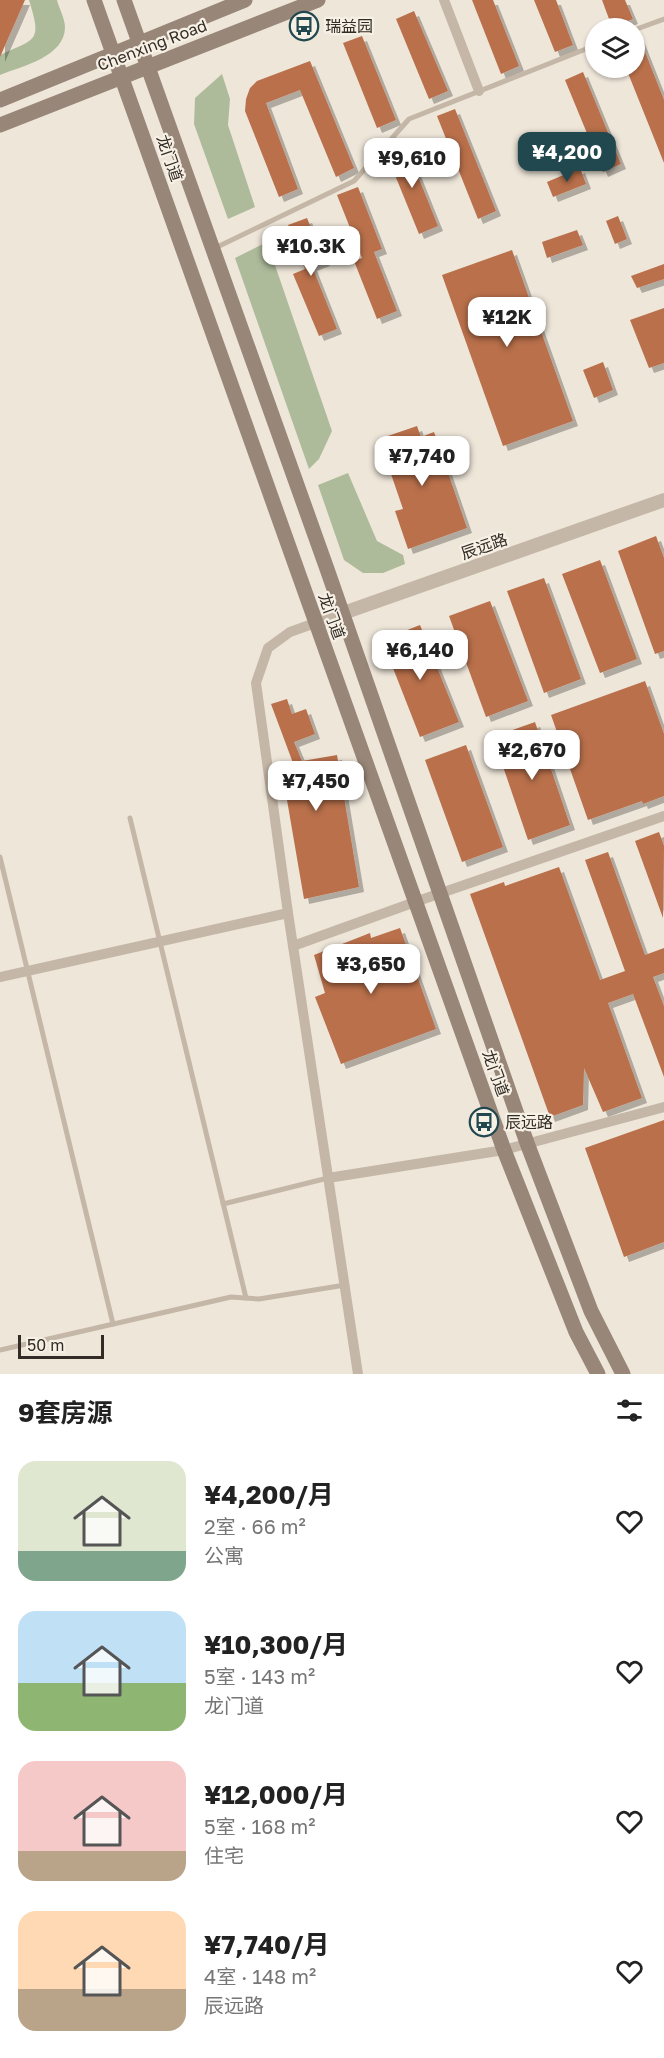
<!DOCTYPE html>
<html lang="zh">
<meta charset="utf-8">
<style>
body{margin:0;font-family:"Golos Text","Noto Sans SC",sans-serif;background:#f2f2f2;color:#222;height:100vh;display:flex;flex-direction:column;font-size:22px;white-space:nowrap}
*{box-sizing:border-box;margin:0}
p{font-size:20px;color:#767676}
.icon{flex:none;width:33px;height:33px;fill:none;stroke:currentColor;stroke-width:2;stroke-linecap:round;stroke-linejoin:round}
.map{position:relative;height:1374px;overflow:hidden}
.side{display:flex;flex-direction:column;background:#fff;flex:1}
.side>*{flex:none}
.tools{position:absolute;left:585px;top:18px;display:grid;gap:12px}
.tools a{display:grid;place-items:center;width:60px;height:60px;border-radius:50%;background:#fff;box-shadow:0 2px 4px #0004;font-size:30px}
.scale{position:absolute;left:18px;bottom:15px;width:86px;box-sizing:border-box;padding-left:6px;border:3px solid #322b26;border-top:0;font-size:16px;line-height:21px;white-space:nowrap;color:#322b26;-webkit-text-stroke:4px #f6f0e5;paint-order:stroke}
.price{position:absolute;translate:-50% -51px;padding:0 14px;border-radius:12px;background:#fff;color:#222;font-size:20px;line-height:39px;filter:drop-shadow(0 2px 3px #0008)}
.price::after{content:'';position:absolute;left:50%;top:36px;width:18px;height:14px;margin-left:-9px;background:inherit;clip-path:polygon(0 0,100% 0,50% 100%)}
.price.current{background:#21484f;color:#fff}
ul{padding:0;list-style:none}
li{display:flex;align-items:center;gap:18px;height:150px;padding:0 18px}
li span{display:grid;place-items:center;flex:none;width:168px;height:120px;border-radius:18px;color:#555}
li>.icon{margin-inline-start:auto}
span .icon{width:72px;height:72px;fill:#fffc;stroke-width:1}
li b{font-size:26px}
h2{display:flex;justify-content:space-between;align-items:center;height:72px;padding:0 18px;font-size:26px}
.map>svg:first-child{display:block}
.green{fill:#aebb9b}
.building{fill:#b96f4c;filter:url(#shadow)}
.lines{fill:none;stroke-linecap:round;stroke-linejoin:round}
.service{stroke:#c5b7a7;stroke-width:5}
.minor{stroke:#c5b7a7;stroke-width:10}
.tertiary{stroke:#c5b7a7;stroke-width:14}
.secondary{stroke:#988678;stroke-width:15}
.labels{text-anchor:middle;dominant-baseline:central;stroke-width:4.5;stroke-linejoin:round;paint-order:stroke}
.poi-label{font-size:16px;fill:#322b26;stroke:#f6f0e5;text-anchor:start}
.street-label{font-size:16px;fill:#322b26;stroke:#f6f0e5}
</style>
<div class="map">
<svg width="664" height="1374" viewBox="0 0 664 1374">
<defs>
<filter id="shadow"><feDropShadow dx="5" dy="5" stdDeviation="0" flood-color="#0004"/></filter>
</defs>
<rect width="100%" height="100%" fill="#eee6d9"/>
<!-- green -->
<g class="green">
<path d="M 29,0 L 57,0 C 59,8 65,19 65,27 C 65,57 22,66 0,75 L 0,55 C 37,38 42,42 29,0 Z"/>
<path d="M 222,74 L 230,99 L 228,125 L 255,207 L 228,219 L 194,124 L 195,98 Z"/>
<path d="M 267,242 L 332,431 L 319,459 L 309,469 L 235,258 Z"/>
<path d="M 348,473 L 377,541 L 403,555 L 405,564 L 383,573 L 363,573 L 344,560 L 318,485 Z"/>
</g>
<!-- building -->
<g class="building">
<path d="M 0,0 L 25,0 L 0,57 Z"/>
<path d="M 472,0 L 493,0 L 519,66 L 501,74 Z"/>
<path d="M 534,0 L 556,0 L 573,45 L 555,52 Z"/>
<path d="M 602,0 L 625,0 L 633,19 L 612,27 Z"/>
<path d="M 414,11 L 448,91 L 429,99 L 396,19 Z"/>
<path d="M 638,34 L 664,100 L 664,163 L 626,68 L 634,68 L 634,35 Z"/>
<path d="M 362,36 L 396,120 L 377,128 L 343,43 Z"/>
<path d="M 310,61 L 354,168 L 336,177 L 300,90 L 266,103 L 298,189 L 279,197 L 245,111 L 246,99 L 250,88 L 257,81 Z"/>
<path d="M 583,72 L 621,164 L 603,172 L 565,80 Z"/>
<path d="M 455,109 L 496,211 L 478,219 L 437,116 Z"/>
<path d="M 405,144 L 438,226 L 419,234 L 386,153 Z"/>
<path d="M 580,168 L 586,184 L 553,197 L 547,182 Z"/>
<path d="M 358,187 L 382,249 L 374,252 L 397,311 L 377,319 L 354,261 L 362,258 L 337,195 Z"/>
<path d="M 618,216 L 627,239 L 615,244 L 606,221 Z"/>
<path d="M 307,218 L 325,261 L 312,266 L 337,329 L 319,336 L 293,274 L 305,269 L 288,225 Z"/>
<path d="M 577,230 L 583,245 L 547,258 L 542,242 Z"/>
<path d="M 512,250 L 573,421 L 503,446 L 442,275 Z"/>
<path d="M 664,264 L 664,279 L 637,288 L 631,276 Z"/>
<path d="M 664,308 L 664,363 L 649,368 L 630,320 Z"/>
<path d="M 603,362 L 613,390 L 594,398 L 583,370 Z"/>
<path d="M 417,426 L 421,437 L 434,432 L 467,528 L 408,549 L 395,511 L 403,509 L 379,439 Z"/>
<path d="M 656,536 L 664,558 L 664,651 L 655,654 L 618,551 Z"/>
<path d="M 600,560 L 637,659 L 600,673 L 562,574 Z"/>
<path d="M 544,578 L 581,679 L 544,693 L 507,591 Z"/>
<path d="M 490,601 L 528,701 L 486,717 L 449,616 Z"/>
<path d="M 420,625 L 459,722 L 420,737 L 382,640 Z"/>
<path d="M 645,681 L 664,734 L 664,796 L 643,804 L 642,801 L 588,820 L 551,715 Z"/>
<path d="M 287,699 L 292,714 L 306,709 L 315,734 L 294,742 L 302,761 L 337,755 L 359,887 L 304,899 L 281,765 L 293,763 L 271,704 Z"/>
<path d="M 535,722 L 570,825 L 528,840 L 493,737 Z"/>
<path d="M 466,745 L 503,847 L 462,862 L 425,760 Z"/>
<path d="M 659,832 L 664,846 L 663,918 L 635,841 Z"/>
<path d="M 608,852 L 645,955 L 664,948 L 664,973 L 653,977 L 664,1006 L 664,1077 L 633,994 L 608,1003 L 642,1098 L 603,1112 L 584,1068 L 583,1105 L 550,1117 L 470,894 L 504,882 L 505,886 L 559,867 L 600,980 L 625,971 L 585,860 Z"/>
<path d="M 400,928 L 436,1029 L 341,1064 L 315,997 L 325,993 L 314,955 L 370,933 L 371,938 Z"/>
<path d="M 664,1120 L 664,1242 L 624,1257 L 585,1148 Z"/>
</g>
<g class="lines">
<!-- service -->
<g class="service">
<path d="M 634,30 L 664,19"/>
<path d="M 213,249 L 354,181 L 409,119 L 596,45"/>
<path d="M 130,818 L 246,1298"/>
<path d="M 0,857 L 113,1324"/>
<path d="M 223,1204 L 328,1178"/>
<path d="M 0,1350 L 231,1297 L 259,1299 L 345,1285"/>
</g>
<!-- minor -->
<g class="minor">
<path d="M 444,0 L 479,91"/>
<path d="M 315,623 L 290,632 L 268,648 L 256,683 L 288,913 L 358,1374"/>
<path d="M 293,946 L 415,902 L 664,816"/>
<path d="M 0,977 L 288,913"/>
<path d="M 328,1178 L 504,1150 L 664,1107"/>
</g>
<!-- tertiary -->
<path class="tertiary" d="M 315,623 L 664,500"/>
<!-- secondary -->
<g class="secondary">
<path d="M 94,0 L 504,1150 L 576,1332 L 598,1374"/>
<path d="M 124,0 L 327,569 L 527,1143 L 591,1311 L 623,1374"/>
<path d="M 0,100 L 245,0"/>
<path d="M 0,125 L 318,0"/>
</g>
</g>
<!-- icons -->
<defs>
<g id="bus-ring" transform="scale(1.5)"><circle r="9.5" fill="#f6f0e5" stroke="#21484f" stroke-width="1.5"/><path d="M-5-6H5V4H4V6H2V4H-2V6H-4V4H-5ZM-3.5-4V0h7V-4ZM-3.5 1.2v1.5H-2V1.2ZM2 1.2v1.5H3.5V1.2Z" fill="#21484f"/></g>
</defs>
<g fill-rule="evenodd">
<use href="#bus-ring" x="304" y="26"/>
<use href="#bus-ring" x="484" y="1122"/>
</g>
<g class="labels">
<!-- poi labels -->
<g class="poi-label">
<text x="325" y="26">瑞益园</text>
<text x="505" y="1122">辰远路</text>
</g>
<!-- street labels -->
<g class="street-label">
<text transform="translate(152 45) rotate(-21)">Chenxing Road</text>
<text transform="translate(170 158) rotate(71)">龙门道</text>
<text transform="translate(484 546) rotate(-19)">辰远路</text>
<text transform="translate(332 616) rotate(70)">龙门道</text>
<text transform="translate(496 1073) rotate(70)">龙门道</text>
</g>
</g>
</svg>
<div class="tools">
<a><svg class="icon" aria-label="layers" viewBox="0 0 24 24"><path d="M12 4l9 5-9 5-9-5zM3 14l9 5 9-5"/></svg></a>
</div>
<div class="scale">50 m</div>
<b class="price current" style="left:567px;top:183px">¥4,200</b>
<b class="price" style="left:412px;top:189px">¥9,610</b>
<b class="price" style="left:311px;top:277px">¥10.3K</b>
<b class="price" style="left:507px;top:348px">¥12K</b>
<b class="price" style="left:422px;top:487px">¥7,740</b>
<b class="price" style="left:420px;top:681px">¥6,140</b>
<b class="price" style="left:532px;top:781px">¥2,670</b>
<b class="price" style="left:316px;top:812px">¥7,450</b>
<b class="price" style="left:371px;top:995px">¥3,650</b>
</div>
<section class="side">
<h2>9套房源<svg class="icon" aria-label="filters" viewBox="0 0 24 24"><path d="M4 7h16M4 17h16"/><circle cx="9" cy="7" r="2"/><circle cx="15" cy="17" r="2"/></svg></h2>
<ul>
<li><span style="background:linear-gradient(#dfe7d0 75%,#7fa58c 0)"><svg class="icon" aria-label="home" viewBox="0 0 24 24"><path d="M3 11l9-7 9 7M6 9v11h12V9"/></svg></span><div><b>¥4,200/月</b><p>2室 · 66 m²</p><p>公寓</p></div><svg class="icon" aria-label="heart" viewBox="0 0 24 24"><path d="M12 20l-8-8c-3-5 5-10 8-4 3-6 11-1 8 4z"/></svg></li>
<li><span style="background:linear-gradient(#bfe0f5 60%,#8fb573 0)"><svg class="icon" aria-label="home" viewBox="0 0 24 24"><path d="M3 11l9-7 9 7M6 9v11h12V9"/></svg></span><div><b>¥10,300/月</b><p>5室 · 143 m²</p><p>龙门道</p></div><svg class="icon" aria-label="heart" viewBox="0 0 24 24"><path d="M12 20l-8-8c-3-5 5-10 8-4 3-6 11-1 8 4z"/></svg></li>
<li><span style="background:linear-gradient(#f6c9c9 75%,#b9a48a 0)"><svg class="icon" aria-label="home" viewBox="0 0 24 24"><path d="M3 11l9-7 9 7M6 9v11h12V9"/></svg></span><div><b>¥12,000/月</b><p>5室 · 168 m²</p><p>住宅</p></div><svg class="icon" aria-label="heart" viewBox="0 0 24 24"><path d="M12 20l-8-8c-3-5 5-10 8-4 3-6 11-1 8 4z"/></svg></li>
<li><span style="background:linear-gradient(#ffd9b3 65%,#b9a48a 0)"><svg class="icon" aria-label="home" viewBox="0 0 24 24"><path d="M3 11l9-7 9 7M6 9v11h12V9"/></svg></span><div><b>¥7,740/月</b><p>4室 · 148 m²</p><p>辰远路</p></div><svg class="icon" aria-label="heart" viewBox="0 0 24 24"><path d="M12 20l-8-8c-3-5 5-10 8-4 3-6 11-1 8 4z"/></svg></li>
</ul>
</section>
